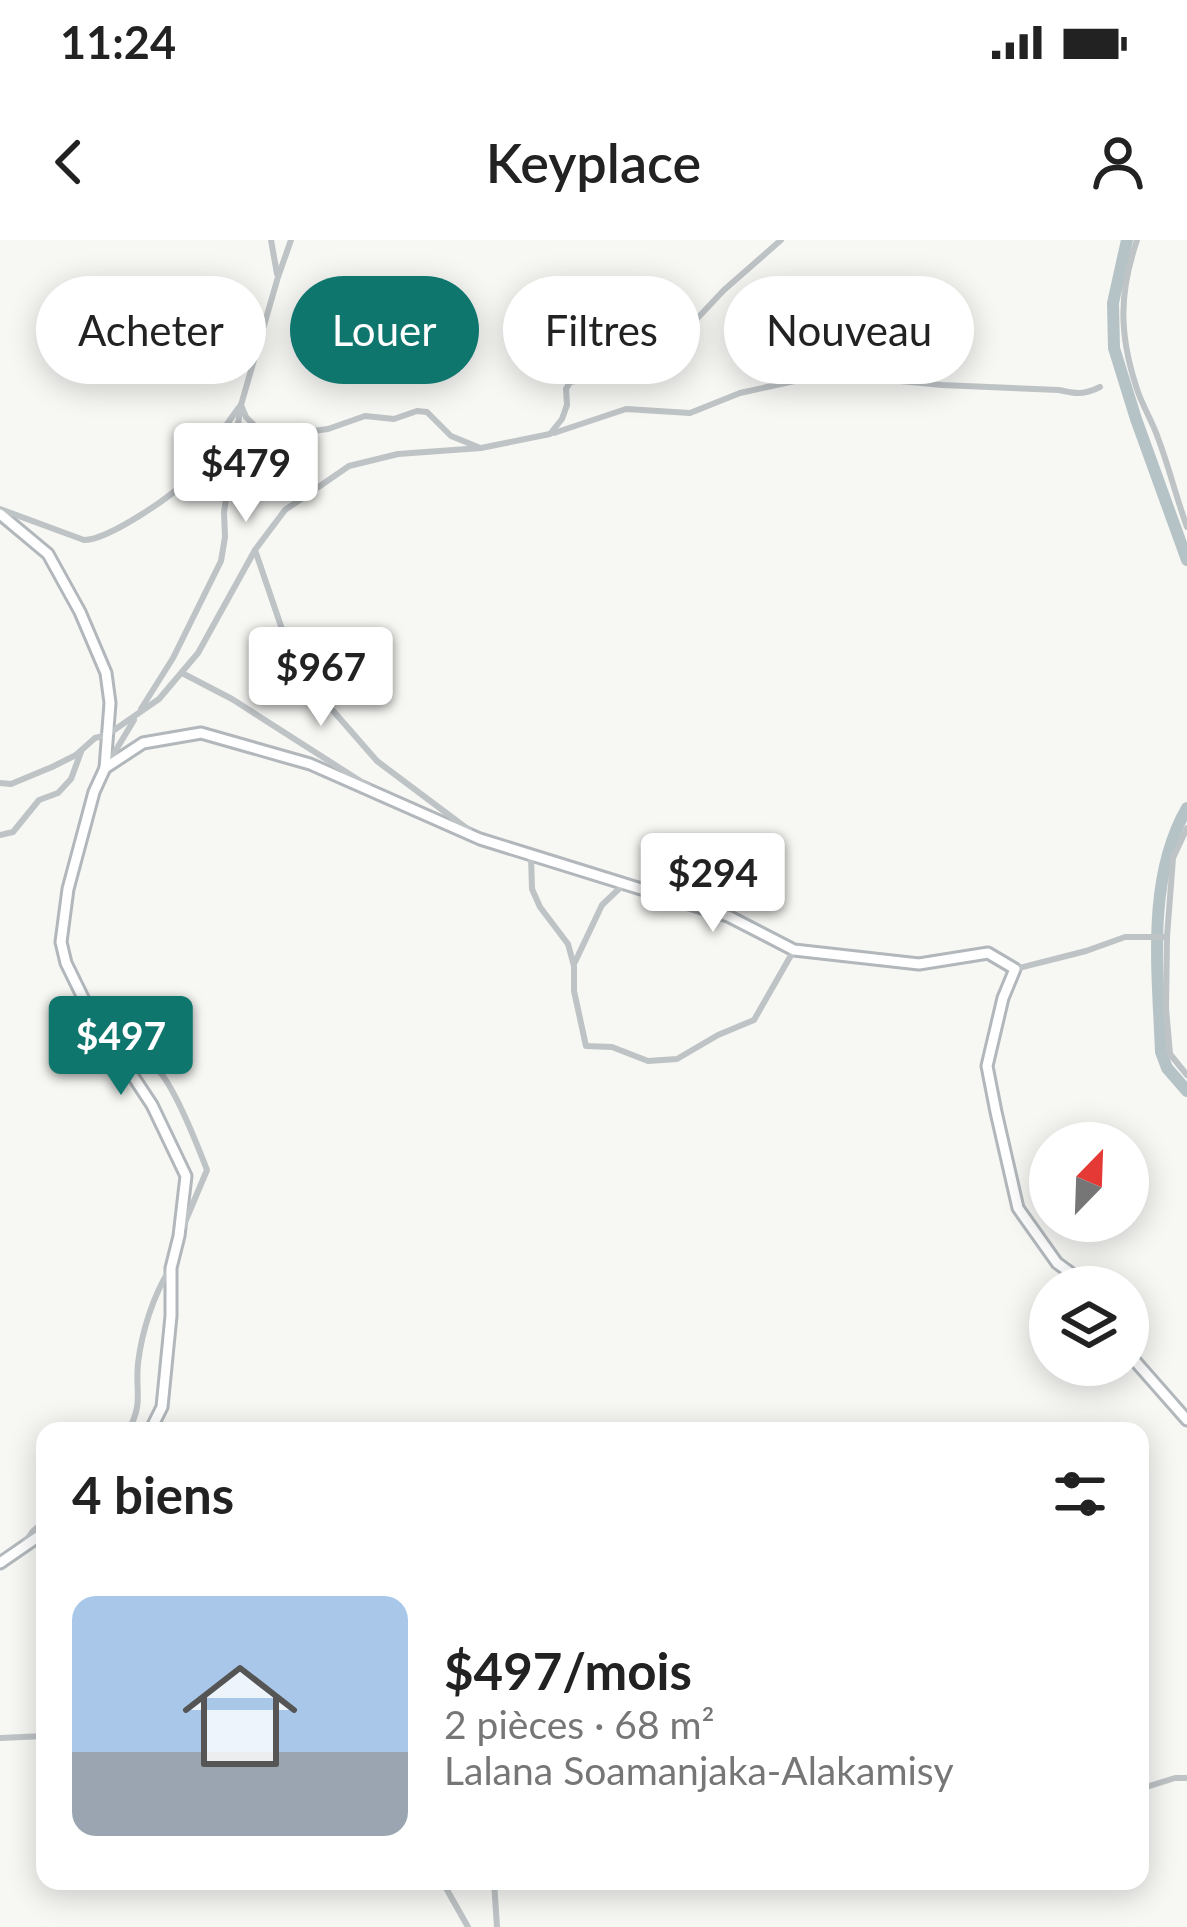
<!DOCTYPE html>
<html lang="fr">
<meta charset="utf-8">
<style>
body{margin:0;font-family:Lato,sans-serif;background:#f6f6f6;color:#222;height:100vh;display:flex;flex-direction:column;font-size:45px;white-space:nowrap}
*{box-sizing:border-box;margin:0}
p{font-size:39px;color:#767676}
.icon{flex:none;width:66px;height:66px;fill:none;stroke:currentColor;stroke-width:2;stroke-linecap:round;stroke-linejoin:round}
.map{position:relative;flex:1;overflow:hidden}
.side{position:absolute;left:36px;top:1182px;width:1113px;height:468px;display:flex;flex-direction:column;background:#fff;border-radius:24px;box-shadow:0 6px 30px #0003}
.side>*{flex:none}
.hud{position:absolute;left:36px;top:36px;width:1116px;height:108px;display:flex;gap:24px}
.needle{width:78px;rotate:23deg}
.tools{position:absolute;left:1029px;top:882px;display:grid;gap:24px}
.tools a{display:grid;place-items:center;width:120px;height:120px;border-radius:50%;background:#fff;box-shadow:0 6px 30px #0003;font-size:60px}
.price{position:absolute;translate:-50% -102px;padding:0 27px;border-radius:12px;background:#fff;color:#222;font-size:39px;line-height:78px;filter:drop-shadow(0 3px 6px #0008)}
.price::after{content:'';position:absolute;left:50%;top:72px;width:36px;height:27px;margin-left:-18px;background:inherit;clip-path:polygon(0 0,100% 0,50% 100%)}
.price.on{background:#0f766e;color:#fff}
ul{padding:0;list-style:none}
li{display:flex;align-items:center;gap:36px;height:300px;padding:0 36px}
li+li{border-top:3px solid #e0e0e0}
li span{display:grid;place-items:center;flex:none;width:336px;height:240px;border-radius:24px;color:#555}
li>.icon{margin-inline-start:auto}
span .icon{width:144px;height:144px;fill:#fffc;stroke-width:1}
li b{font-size:51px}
h2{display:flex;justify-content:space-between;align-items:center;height:144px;padding:0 36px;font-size:51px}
.tag{padding:0 42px;border-radius:54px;background:#fff;box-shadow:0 6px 30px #0003;font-size:42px;line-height:108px}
.tag.on{background:#0f766e;color:#fff}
.status{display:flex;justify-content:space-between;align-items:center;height:84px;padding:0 60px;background:#fff;direction:ltr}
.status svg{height:33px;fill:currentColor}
header{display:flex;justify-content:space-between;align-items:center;height:156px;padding:0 36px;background:#fff;font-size:54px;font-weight:600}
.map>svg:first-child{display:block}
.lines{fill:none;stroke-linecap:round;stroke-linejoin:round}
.river{stroke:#b6c3c6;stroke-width:12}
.secondary-casing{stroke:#b1b7bb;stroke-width:15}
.street{stroke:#bec3c6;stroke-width:6}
.secondary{stroke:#fff;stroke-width:9}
</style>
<div class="status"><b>11:24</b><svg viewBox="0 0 49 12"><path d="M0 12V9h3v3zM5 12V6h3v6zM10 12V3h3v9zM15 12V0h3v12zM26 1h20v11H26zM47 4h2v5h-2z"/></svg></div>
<header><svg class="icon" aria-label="back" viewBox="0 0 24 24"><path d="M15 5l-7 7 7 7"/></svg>Keyplace<svg class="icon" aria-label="person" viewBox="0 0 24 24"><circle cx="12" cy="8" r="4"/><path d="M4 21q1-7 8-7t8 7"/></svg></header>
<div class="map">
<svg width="1187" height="1687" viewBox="0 0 1187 1687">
<rect width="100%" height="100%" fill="#f7f7f4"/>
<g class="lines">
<!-- river -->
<g class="river">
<path d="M 1127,0 L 1113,63 L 1114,108 L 1136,179 L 1187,320"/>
<path d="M 1187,568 C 1146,639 1158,732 1161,812 L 1167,828 L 1187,851"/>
</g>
<!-- secondary casing -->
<g class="secondary-casing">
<g id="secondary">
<path d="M 0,274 L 48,314 L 80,372 L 106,433 L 110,463 L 105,528 L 94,552 L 68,649 L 61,702 L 66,723 L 88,768 L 152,865 L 186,936 L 179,996 L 171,1028 L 171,1076 L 162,1167 L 150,1191"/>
<path d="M 105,528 L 143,503 L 201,493 L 310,524 L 480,599 L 728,676 L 794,710 L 919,724 L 988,713 L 1015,729 L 1003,758 L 987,826 L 996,872 L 1018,968 L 1057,1023 L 1083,1042 L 1086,1047"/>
<path d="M 1128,1113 L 1187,1180"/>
<path d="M 0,1323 L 45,1292"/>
</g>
</g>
<!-- street -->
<g class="street">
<path d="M 271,0 L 277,34"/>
<path d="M 1137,0 C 1119,53 1119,93 1136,146 C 1141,164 1152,180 1158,198 C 1169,227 1176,257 1187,287"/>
<path d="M 554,193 L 626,169 L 690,173 L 740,153 L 808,138 L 848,136 L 942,145 L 1059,150 C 1076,154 1084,155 1100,147"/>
<path d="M 0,269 L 84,300 C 108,300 175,255 191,236 C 209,215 223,187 241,165 L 246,177 L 255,186 L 276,196 L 328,189 L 365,176 L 394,179 L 417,171 L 427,172 L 451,196 L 478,207"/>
<path d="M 255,310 L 284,395 L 321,457 L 377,521 L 469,590"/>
<path d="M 182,433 L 232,459 L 368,546"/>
<path d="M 141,469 L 173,418 L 221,321 L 225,297 L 224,272 L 241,165 L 278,37 L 291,0"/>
<path d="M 107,525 L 134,480"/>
<path d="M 0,543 L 11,544 L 52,527 L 76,515 L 95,498 L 107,495 L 159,459 L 198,413 L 255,310 L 285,270 L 349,226 L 398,214 L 481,208 L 550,194 L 562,179 L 567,165 L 566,149 L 570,142 L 612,134 L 654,112 L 692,84 L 724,50 L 781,0"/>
<path d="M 1187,588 L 1173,618 L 1167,697 L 1166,768 L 1170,814 L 1187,835"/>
<path d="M 0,595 L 13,592 L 39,560 L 58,553 L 71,539 L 81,512"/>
<path d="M 531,616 L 532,649 L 540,667 L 568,704 L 574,726 L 574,751 L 586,806 L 612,807 L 648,821 L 677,819 L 718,795 L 754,780 L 794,710"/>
<path d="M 575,722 L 602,665 L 623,645"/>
<path d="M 1015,729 L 1086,711 L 1125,697 L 1167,697"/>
<path d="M 109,797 C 127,807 145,816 159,831 C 176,850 197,904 207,930 L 183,987"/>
<path d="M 128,1191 C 144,1162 135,1153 138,1123 C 142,1091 153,1056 170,1029"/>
<path d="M 24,1304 L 33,1291 L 45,1281"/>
<path d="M 0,1498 L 45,1496"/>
<path d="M 1140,1549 L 1175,1538 L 1187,1538"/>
<path d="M 442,1641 L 468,1687"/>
<path d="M 494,1641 L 497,1687"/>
</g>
<!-- secondary -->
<use href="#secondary" class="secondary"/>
</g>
</svg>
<div class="tools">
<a><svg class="needle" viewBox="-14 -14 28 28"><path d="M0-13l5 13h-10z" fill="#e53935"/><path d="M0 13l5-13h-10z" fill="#767676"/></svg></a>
<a><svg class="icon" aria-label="layers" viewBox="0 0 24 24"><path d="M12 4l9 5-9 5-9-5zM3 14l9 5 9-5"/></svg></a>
</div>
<b class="price" style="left:246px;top:285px">$479</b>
<b class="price" style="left:321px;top:489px">$967</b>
<b class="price" style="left:713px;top:695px">$294</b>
<b class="price on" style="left:121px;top:858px">$497</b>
<div class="hud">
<a class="tag">Acheter</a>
<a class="tag on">Louer</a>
<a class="tag">Filtres</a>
<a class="tag">Nouveau</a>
</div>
<section class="side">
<h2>4 biens<svg class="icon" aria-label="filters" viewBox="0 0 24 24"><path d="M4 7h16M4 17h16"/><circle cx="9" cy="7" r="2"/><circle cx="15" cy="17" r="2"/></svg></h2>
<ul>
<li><span style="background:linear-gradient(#a9c7e8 65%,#9aa5b1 0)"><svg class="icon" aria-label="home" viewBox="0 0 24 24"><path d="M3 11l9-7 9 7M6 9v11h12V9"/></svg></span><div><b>$497/mois</b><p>2 pièces · 68 m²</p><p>Lalana Soamanjaka-Alakamisy</p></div></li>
</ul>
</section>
</div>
